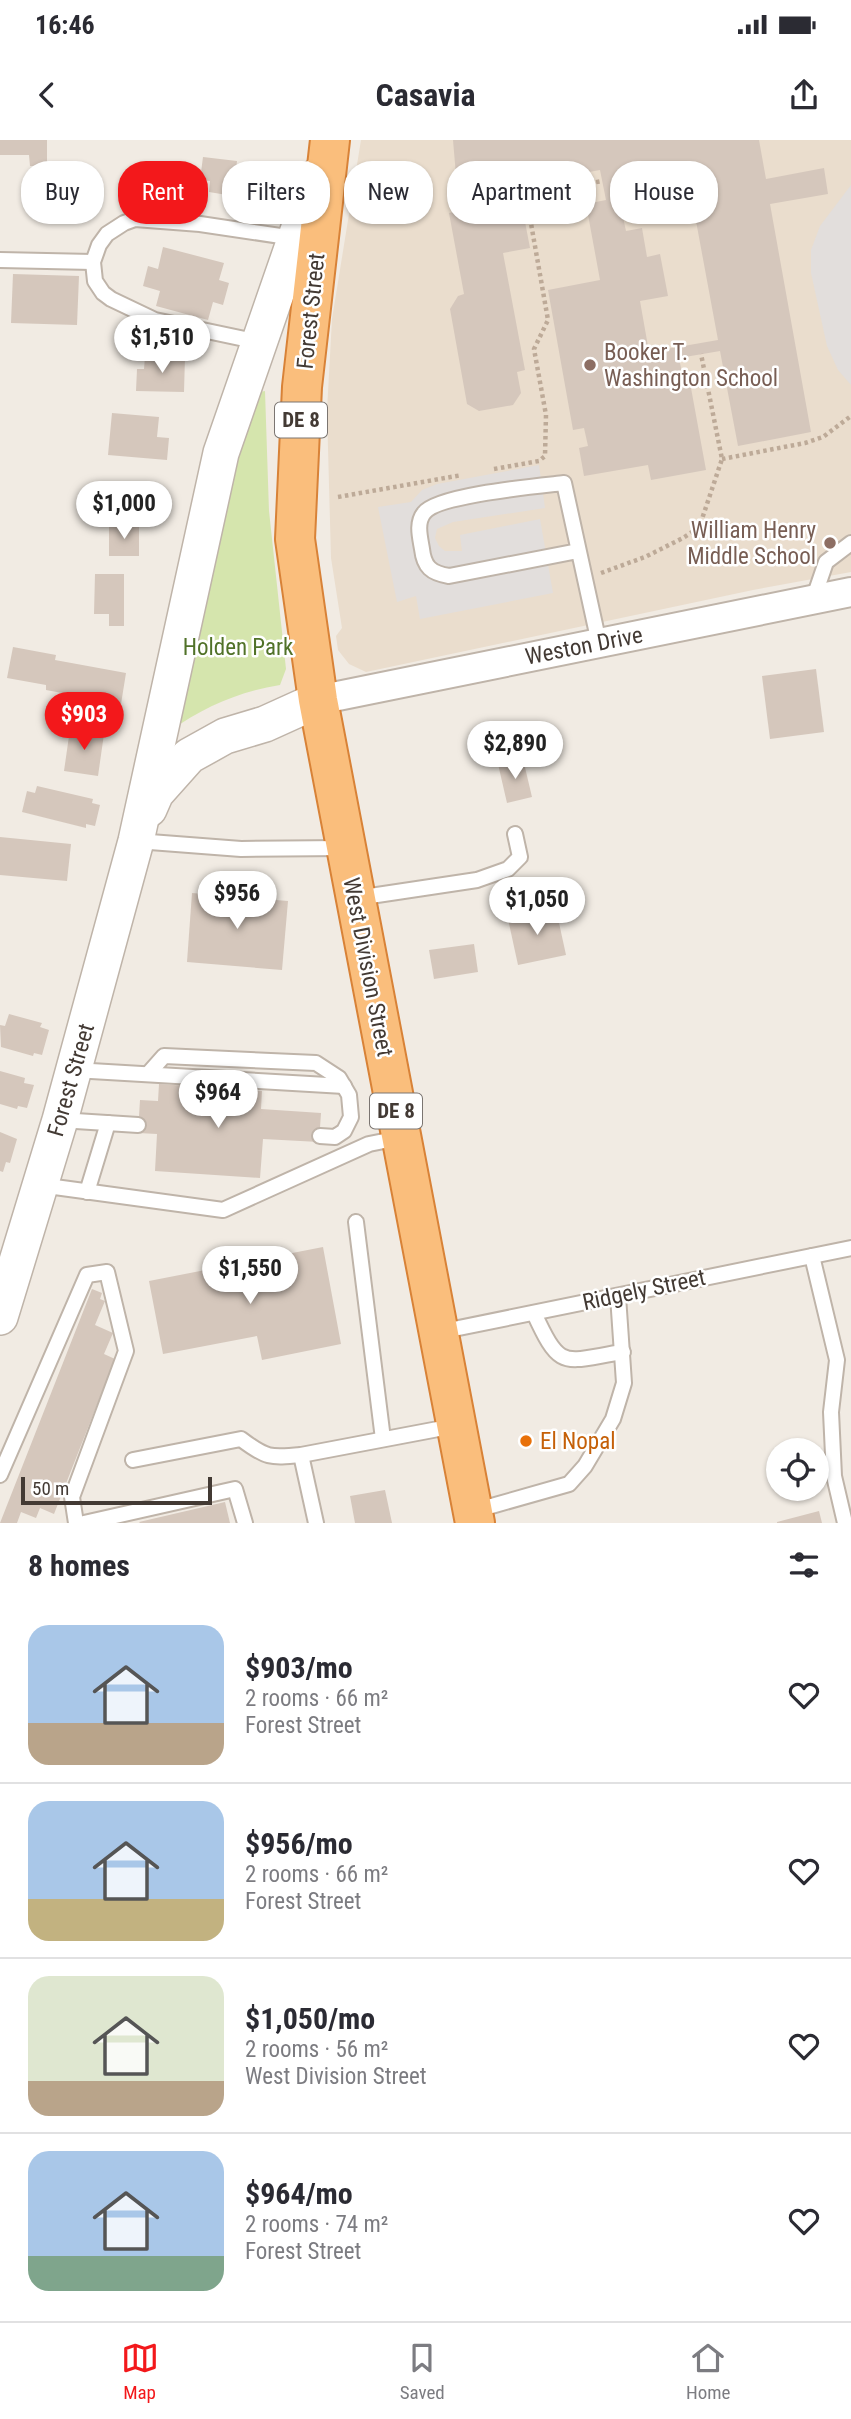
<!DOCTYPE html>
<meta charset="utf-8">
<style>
body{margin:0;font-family:"Roboto Condensed",sans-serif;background:#f7f7f7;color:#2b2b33;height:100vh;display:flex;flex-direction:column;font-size:26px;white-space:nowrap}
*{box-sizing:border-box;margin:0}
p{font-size:23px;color:#7c7c81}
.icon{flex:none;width:38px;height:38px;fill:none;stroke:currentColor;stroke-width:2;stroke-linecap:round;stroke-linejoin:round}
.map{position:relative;height:1383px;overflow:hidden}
.details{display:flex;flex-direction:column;background:#fff;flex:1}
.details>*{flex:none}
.top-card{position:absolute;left:21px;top:21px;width:810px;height:63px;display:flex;gap:14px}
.tools{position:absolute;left:766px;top:1298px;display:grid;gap:14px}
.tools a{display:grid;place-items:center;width:63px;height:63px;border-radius:50%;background:#fff;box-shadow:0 2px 5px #0004;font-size:35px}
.scale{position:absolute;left:21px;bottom:18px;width:191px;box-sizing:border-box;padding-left:7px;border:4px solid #433a34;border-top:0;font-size:19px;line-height:24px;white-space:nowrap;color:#433a34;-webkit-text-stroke:5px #fff;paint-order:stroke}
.price{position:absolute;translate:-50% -60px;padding:0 16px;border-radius:24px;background:#fff;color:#222;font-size:23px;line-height:46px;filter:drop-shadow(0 2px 4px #0008)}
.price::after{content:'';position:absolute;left:50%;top:42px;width:21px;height:16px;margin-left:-10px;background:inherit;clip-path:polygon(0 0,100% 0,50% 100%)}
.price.current{background:#f3181b;color:#fff}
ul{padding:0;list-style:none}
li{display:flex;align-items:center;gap:21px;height:175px;padding:0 28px}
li+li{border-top:2px solid #e1e1e2}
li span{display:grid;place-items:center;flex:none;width:196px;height:140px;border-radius:21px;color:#555}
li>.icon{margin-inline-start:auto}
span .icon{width:84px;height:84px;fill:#fffc;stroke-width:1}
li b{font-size:30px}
h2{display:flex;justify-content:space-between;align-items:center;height:84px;padding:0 28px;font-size:30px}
.tag{padding:0 24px;border-radius:28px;background:#fff;box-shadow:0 2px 5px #0004;font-size:24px;line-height:63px}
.tag.current{background:#f3181b;color:#fff}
.status{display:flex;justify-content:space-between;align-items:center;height:49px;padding:0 35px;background:#fff;direction:ltr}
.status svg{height:19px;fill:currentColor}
header{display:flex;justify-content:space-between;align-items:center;height:91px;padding:0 28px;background:#fff;font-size:32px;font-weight:700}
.tabs{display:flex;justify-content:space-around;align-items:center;height:98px;border-top:2px solid #e1e1e2;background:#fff;font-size:19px;color:#7c7c81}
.tabs a{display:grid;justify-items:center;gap:4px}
.tabs .current{color:#f3181b}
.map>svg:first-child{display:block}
.education{fill:#eaddcd}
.green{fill:#d5e5ad}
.parking{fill:#e2dedc}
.building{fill:#d5c7bc;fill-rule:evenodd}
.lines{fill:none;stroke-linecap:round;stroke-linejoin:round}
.service-casing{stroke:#bfb4a9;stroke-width:18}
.minor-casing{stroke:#bfb4a9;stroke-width:32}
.tertiary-casing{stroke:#bfb4a9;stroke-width:38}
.trunk-casing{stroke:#d88237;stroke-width:42}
.path{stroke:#bdaa98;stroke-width:4.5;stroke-dasharray:3.5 3.5;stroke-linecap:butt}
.service{stroke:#fff;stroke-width:14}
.minor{stroke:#fff;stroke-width:28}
.tertiary{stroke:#fff;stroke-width:35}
.trunk{stroke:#fabe7c;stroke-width:38}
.education-dot{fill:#8d6e63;stroke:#fff;stroke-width:2.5}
.food-dot{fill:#e8710a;stroke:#fff;stroke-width:2.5}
.labels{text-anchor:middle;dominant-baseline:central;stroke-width:5;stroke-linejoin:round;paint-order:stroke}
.shield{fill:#fff;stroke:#7b7571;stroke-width:2}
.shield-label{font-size:21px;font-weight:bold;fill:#433a34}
.street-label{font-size:23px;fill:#433a34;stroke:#fff}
.education-label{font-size:23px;fill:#785e54;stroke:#fff;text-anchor:start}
.park-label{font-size:23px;fill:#517229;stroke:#fff}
.food-label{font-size:23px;fill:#c56008;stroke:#fff;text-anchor:start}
</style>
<div class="status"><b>16:46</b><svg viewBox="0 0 49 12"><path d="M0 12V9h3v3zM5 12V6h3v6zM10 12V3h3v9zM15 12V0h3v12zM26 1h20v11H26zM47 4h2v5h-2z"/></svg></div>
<header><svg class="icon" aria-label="back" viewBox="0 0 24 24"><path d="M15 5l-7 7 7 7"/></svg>Casavia<svg class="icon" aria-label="share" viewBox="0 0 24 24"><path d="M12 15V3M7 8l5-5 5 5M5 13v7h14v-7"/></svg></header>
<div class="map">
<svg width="851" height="1383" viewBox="0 0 851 1383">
<rect width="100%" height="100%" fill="#f1ebe3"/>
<!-- education -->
<path class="education" d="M 361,0 L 851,0 L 851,432 L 753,450 L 366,532 L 349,524 L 338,510 L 336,496 L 342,488 L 331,418 L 327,271 L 332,179 Z"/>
<!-- green -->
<path class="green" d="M 265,251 L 269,371 L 286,529 L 280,545 C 238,552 204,567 170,591 L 255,253 Z"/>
<!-- parking -->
<g class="parking">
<path d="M 851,45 L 851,245 L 838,230 L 827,206 L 811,133 L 811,110 L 820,86 Z"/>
<path d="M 539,325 L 545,368 L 453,382 L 437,389 L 435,398 L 439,406 L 445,411 L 462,411 L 460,395 L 540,379 L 553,453 L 420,479 L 416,456 L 397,462 L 378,367 L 411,362 L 422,350 L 437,344 Z"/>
</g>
<!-- building -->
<g class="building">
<path d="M 0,0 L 47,0 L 47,26 L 30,26 L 29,15 L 0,15 Z"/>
<path d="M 453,0 L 759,0 L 766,39 L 824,28 L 828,54 L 770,64 L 811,292 L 738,306 L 720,211 L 679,218 L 683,238 L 689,237 L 706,330 L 651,340 L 648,325 L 584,336 L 579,308 L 588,306 L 584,288 L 573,290 L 548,150 L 600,140 L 586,64 L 606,60 L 600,30 L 518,45 L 530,108 L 503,113 L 525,230 L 517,232 L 521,253 L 513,265 L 479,271 L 467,264 L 450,169 L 458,156 L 464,154 L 449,73 L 459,71 ZM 691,54 L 718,200 L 649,212 L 640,161 L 668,156 L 660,114 L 647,117 L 642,88 L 626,91 L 621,68 Z"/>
<path d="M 203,17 L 237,21 L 233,56 L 209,52 L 210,41 L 200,40 Z"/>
<path d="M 140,39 L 154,41 L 153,48 L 166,50 L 164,63 L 137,60 Z"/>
<path d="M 163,107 L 224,123 L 219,140 L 229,143 L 223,165 L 213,162 L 208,180 L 156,166 L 160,151 L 143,146 L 148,126 L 158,129 Z"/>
<path d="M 13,134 L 79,136 L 77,185 L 11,183 Z"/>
<path d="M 145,217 L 185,217 L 184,252 L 136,251 L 137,229 L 144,229 Z"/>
<path d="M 112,273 L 159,277 L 157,297 L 169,298 L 167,320 L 108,315 Z"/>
<rect x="109" y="386" width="30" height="30"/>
<path d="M 95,434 L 124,434 L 124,486 L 109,486 L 109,474 L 94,474 Z"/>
<path d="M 13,507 L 56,515 L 55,520 L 126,533 L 121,564 L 46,550 L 46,545 L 7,538 Z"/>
<path d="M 816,529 L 824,592 L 770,599 L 762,536 Z"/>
<path d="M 70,589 L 104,594 L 98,636 L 64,631 Z"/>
<path d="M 523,619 L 532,657 L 507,663 L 498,624 Z"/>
<path d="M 37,646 L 93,659 L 92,663 L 100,665 L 95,686 L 86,684 L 86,688 L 22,672 L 27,651 L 35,653 Z"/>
<path d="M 0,697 L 71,704 L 67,741 L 0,735 Z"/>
<path d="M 192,753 L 288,761 L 282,830 L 187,822 Z"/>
<path d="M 556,769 L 566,815 L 518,825 L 508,779 Z"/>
<path d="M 474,804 L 478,832 L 434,839 L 429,810 Z"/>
<path d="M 9,874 L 42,883 L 40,887 L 49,890 L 42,915 L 34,913 L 33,916 L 1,907 L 0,885 L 5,886 Z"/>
<path d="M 0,931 L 25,938 L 24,943 L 34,945 L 27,968 L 18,966 L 17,969 L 0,964 Z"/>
<path d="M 159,944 L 262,951 L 261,969 L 321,973 L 319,1002 L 263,999 L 260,1038 L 155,1031 L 157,994 L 138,993 L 140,960 L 158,961 Z"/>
<path d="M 0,992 L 17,999 L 10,1023 L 6,1022 L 3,1032 L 0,1031 Z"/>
<path d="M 323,1107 L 341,1204 L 262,1220 L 257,1196 L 163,1214 L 149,1141 Z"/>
<path d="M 92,1149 L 102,1153 L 100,1159 L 105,1161 L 95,1185 L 113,1193 L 104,1214 L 115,1219 L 54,1374 L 40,1368 L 36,1378 L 21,1372 L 17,1383 L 0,1383 Z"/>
<path d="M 385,1350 L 392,1383 L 355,1383 L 350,1356 Z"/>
<path d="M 225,1362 L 230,1383 L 140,1383 L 139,1382 Z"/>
<path d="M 819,1371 L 822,1383 L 777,1383 L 777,1382 Z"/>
</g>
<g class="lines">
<!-- service casing -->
<g class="service-casing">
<g id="service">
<path d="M 0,120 L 93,122"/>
<path d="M 259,202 L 155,180 L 111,159 L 103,153 L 95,141 L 93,122 L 99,105 L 107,94 L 124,83 L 135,79 L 200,84 L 294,98"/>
<path d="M 578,411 L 449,436 C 431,433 424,427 422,409 C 420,397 416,383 424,373 C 437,355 538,346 564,343 L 599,503"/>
<path d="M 813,460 L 826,422 L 851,403"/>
<path d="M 137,701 L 241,709 L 344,708"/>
<path d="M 357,758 L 477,740 L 508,729 L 520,717 L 515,694"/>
<path d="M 74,930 L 344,946"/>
<path d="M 148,934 L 164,916 L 316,923 L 339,938 L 349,955 L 351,977 L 344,991 L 335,997 L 320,996"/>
<path d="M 60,980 L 138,985"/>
<path d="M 40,1045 L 223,1070 L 369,1004 L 399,998"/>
<path d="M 87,1052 L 108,983"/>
<path d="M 356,1082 L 383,1299"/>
<path d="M 812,1116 L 837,1220 L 831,1272 L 834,1336 L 845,1383"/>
<path d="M 534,1173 C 561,1232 563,1221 623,1212"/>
<path d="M 439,1192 L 851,1108"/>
<path d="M 301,1315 L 316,1383"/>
<path d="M 133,1320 L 241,1299 C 266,1318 270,1318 301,1315 L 454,1286"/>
<path d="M 0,1335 L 87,1135 L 107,1132 L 126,1211 L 72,1357 L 76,1383"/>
<path d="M 474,1371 L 569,1344 L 585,1326 L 613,1279 L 624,1243 L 618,1156"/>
<path d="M 84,1383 L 235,1349 L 245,1383"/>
</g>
</g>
<!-- minor casing -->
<g class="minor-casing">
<path id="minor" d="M 318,560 L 851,452"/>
</g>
<!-- tertiary casing -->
<g class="tertiary-casing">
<g id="tertiary">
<path d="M 149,669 L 156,653 L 189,616 L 225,596 L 265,584 L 318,560"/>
<path d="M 0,1177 L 60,980 L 136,701 L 221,313 L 317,36"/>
</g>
</g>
<!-- trunk casing -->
<g class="trunk-casing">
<path id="trunk" d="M 330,0 L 302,247 L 295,399 L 318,560 L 475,1383"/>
</g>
<!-- path -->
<g class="path">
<path d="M 722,319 L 805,303 L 823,297 L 851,276"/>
<path d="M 494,329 L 539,321 L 545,316 L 546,275 L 534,209 L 548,180 L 526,55 L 602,41"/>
<path d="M 338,357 L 462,335"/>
<path d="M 601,433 L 645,417 L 683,398 L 695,390 L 702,379 L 722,319 L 701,214"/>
</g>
<!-- service -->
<use href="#service" class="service"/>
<!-- minor -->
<use href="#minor" class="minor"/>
<!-- tertiary -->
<use href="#tertiary" class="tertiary"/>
<!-- trunk -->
<use href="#trunk" class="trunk"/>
</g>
<!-- markers -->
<g class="education-dot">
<circle cx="590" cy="225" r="7"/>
<circle cx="830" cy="403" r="7"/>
</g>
<circle class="food-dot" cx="526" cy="1301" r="7"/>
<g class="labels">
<!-- shield labels -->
<g class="shield">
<rect x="275" y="262.5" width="52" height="35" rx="5"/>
<rect x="370" y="953.5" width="52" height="35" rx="5"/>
</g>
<g class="shield-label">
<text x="301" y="280">DE 8</text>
<text x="396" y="971">DE 8</text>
</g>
<!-- street labels -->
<g class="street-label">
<text transform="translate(311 171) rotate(-84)">Forest Street</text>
<text transform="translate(584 506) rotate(-11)">Weston Drive</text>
<text transform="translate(368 827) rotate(79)">West Division Street</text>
<text transform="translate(71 940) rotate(-74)">Forest Street</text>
<text transform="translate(644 1150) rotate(-12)">Ridgely Street</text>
</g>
<!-- education labels -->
<g class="education-label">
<text x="604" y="212">Booker T.<tspan x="604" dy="26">Washington School</tspan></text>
<text x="816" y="390" text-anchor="end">William Henry<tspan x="816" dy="26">Middle School</tspan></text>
</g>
<!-- park labels -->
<g class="park-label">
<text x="238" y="507">Holden Park</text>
</g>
<!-- food labels -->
<g class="food-label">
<text x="540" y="1301">El Nopal</text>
</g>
</g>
</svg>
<div class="tools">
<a><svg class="icon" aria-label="locate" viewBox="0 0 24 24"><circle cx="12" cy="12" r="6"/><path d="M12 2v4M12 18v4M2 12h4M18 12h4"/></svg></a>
</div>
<div class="scale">50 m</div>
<b class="price" style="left:162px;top:235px">$1,510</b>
<b class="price" style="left:124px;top:401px">$1,000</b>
<b class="price current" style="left:84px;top:612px">$903</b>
<b class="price" style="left:515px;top:641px">$2,890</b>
<b class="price" style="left:237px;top:791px">$956</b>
<b class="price" style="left:537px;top:797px">$1,050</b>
<b class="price" style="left:218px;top:990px">$964</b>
<b class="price" style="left:250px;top:1166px">$1,550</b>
<div class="top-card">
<a class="tag">Buy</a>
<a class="tag current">Rent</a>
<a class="tag">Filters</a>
<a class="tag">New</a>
<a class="tag">Apartment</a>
<a class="tag">House</a>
</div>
</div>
<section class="details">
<h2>8 homes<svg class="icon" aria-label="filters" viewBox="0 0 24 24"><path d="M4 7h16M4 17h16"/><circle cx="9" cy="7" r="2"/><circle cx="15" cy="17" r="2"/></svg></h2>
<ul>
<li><span style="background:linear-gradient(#a9c7e8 70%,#b9a48a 0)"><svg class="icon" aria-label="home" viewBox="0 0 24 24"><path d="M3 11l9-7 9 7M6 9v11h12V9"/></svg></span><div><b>$903/mo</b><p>2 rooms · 66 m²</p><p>Forest Street</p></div><svg class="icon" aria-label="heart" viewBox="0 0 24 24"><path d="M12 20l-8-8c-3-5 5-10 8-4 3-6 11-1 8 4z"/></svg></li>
<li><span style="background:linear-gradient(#a9c7e8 70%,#c2b280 0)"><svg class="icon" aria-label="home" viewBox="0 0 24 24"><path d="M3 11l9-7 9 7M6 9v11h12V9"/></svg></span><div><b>$956/mo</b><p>2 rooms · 66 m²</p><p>Forest Street</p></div><svg class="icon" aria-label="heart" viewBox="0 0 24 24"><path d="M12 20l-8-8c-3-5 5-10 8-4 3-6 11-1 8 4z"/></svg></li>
<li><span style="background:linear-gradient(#dfe7d0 75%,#b9a48a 0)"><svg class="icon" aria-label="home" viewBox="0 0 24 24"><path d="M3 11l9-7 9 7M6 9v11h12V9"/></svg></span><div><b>$1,050/mo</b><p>2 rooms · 56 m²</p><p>West Division Street</p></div><svg class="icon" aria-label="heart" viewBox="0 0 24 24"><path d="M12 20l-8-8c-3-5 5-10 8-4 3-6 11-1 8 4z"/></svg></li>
<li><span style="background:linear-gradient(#a9c7e8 75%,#7fa58c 0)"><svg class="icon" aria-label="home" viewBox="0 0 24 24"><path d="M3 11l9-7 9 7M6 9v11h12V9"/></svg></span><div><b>$964/mo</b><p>2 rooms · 74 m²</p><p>Forest Street</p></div><svg class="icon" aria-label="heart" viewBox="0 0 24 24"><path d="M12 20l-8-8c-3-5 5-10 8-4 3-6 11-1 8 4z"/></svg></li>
</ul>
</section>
<nav class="tabs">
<a class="current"><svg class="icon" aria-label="map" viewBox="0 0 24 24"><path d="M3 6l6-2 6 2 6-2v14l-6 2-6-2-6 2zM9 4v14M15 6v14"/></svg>Map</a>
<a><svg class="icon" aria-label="saved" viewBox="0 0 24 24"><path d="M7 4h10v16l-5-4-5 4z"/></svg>Saved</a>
<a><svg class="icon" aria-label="home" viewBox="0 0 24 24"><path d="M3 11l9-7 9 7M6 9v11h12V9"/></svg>Home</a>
</nav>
